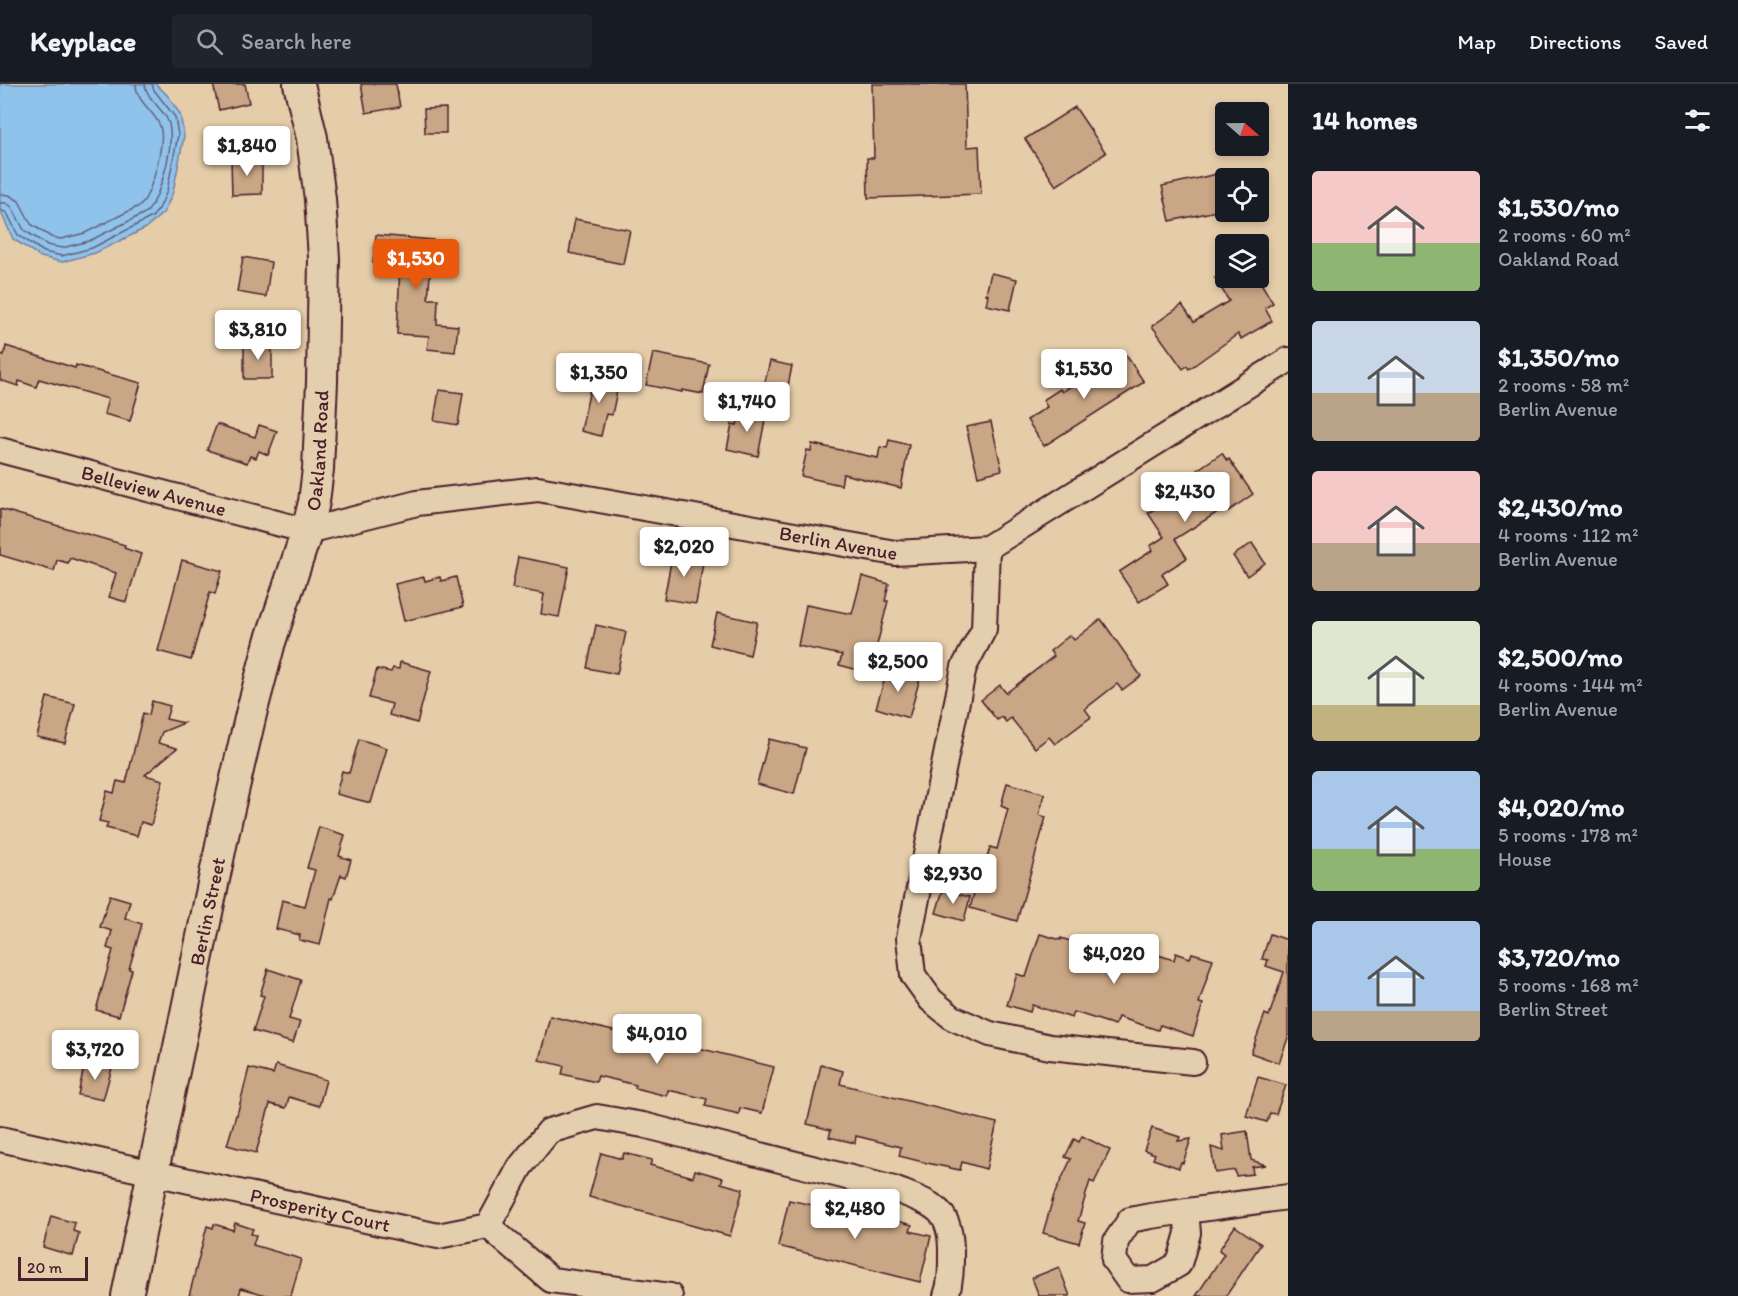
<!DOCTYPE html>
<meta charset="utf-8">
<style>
body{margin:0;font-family:Itim,sans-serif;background:#20242c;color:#f1f3f6;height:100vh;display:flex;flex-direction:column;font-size:22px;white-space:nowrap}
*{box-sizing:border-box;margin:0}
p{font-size:20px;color:#9ea1a6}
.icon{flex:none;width:33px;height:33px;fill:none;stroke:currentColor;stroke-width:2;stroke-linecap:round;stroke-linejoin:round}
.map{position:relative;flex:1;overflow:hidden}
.panel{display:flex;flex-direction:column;background:#171b24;width:450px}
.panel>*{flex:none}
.needle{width:39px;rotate:110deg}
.buttons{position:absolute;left:1215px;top:18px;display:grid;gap:12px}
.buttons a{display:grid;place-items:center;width:54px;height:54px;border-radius:6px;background:#171b24;box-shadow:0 3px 9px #0003;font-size:30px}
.scale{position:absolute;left:18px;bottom:15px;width:70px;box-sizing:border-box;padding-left:6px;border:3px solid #4a1f2b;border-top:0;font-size:16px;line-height:21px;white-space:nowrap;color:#4a1f2b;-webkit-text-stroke:4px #e3cead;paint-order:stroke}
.price{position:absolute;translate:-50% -51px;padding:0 14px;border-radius:6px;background:#fff;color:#222;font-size:20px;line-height:39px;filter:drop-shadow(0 2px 3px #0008)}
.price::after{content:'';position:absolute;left:50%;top:36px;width:18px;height:14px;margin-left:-9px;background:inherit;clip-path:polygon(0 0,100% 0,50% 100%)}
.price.on{background:#ea580c;color:#fff}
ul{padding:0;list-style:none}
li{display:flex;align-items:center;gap:18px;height:150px;padding:0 24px}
li span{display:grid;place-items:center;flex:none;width:168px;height:120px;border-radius:6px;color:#555}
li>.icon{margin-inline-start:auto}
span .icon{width:72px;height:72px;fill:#fffc;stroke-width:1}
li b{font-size:26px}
h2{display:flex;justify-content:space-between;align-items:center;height:72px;padding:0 24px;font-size:26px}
header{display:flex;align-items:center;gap:36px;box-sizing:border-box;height:84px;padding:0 30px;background:#171b24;border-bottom:2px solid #363941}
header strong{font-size:28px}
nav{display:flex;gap:33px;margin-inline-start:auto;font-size:21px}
.search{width:420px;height:54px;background:#20242c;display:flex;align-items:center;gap:15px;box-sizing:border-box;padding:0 21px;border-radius:6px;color:#9ea1a6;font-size:22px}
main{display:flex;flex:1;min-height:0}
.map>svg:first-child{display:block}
.water{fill:#8fc3ec;stroke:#73819f;stroke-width:1.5}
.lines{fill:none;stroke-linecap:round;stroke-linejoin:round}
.shore{stroke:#666178;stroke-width:1.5}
.building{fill:#c9a685;stroke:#4a1f2b;stroke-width:1.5}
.minor-casing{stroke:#4a1f2b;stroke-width:28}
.major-casing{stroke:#4a1f2b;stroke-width:34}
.minor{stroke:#e3cead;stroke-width:24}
.major{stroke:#e3cead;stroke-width:30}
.labels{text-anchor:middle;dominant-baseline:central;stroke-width:6;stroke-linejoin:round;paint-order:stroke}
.street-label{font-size:20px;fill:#4a1f2b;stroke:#e3cead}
</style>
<header>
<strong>Keyplace</strong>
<div class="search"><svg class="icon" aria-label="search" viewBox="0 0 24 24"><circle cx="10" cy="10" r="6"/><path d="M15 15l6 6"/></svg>Search here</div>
<nav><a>Map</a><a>Directions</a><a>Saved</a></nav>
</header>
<main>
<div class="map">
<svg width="1288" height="1212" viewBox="0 0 1288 1212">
<rect width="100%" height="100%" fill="#e6cda9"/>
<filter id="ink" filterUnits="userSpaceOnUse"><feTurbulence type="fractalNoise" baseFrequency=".0167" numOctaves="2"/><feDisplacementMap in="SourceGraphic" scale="12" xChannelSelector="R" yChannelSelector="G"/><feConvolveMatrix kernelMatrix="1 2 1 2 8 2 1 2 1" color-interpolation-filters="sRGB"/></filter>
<g filter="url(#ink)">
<!-- water -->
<path class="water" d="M 0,0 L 156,0 L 168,12 L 180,30 L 184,52 L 173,108 L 164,128 L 146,144 L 95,169 L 62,178 L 41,173 L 13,155 L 0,126 Z"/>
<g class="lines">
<!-- shore -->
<g class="shore">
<path d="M 0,110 L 9,111 L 19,117 L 31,140 L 51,153 L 61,155 L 85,149 L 141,121 C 152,109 167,54 159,40 C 152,25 136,17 136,0"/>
<path d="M 0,119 L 6,119 L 12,123 L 24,146 L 47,161 L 62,164 L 89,157 L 147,128 C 161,113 177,54 167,35 C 161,23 146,14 145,0"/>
<path d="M 0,126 L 7,129 L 18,151 L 44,168 L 62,172 L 92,164 L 152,133 L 159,125 L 167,107 L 178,51 L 175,33 L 154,6 L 152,0"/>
</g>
</g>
<!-- building -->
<g class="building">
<path d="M 213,0 L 245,0 L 249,19 L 219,26 Z"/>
<path d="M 361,0 L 396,0 L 400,23 L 366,29 Z"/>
<path d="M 872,0 L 965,0 L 967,63 L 979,62 L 981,110 L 868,114 L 867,74 L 874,74 Z"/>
<path d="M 1075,23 L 1106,69 L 1056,102 L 1025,55 Z"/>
<path d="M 446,24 L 446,49 L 425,49 L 424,25 Z"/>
<path d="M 262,75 L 262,110 L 232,111 L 231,76 Z"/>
<path d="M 1222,89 L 1226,104 L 1226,125 L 1170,137 L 1162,102 Z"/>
<path d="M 575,135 L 630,146 L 623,180 L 569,169 Z"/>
<path d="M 376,151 L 433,156 L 428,215 L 438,215 L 437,240 L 458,242 L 455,268 L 427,265 L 429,252 L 397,250 L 400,181 L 373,179 Z"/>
<path d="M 243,173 L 271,178 L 266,213 L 237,208 Z"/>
<path d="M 991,189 L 1017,195 L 1010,226 L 986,221 L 988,211 L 986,210 Z"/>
<path d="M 1215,194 L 1258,194 L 1273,219 L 1265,224 L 1272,237 L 1241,255 L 1238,250 L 1189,285 L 1187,282 L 1183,285 L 1152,242 L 1182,221 L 1194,238 L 1229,217 Z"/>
<rect x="244" y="259" width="28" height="36"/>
<path d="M 6,262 L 75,284 L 76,281 L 141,299 L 130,337 L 104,330 L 108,315 L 39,295 L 36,303 L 19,297 L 18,302 L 0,296 L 0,270 L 4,271 Z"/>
<path d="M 653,269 L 709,280 L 703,310 L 682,306 L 682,308 L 646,301 Z"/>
<path d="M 1126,271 L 1144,298 L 1044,362 L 1027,336 L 1047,323 L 1043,316 L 1060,305 L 1062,308 L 1100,283 L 1103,287 Z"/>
<path d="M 770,277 L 792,282 L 787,307 L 764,302 Z"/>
<path d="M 593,291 L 619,297 L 612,331 L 606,330 L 601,352 L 581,347 Z"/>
<path d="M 439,306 L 463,309 L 458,341 L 434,337 Z"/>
<path d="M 741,325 L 766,331 L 758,372 L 727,365 L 732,340 L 737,341 Z"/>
<path d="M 991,338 L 1002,386 L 978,392 L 966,343 Z"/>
<path d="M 217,340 L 255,353 L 259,341 L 277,347 L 268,371 L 259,367 L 256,374 L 250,372 L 247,379 L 207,366 Z"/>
<path d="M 889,356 L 909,361 L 901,404 L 843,390 L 841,401 L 801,392 L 807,366 L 811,367 L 812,360 L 878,374 L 880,363 L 887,364 Z"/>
<path d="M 1222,369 L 1227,377 L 1229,375 L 1253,410 L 1227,428 L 1224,424 L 1175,455 L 1187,474 L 1162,490 L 1168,500 L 1139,518 L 1119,488 L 1153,466 L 1150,462 L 1164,453 L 1148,429 L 1203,395 L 1197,386 Z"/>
<path d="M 0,425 L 125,461 L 124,464 L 141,470 L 126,518 L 109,513 L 116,489 L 70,474 L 68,479 L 57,476 L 54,487 L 0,471 Z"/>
<path d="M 1252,459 L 1265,479 L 1247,492 L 1233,472 Z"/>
<path d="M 673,467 L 704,473 L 696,520 L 664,515 Z"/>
<path d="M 518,473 L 569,483 L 559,533 L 541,530 L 544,510 L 512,504 Z"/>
<path d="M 182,476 L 222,487 L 215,510 L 210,508 L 191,576 L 158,567 Z"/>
<path d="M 862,492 L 889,500 L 885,517 L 888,517 L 870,589 L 839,581 L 842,571 L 798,562 L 806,521 L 852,530 Z"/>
<path d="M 424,493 L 425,497 L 440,493 L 441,497 L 456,493 L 463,523 L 404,537 L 395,500 Z"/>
<path d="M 717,529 L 757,538 L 750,571 L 710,561 Z"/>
<path d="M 1101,535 L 1141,592 L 1122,606 L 1117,600 L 1085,625 L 1091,633 L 1055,660 L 1049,653 L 1035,664 L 1011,634 L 1006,638 L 1002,633 L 997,636 L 981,616 L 1000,601 L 1006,609 L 1054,572 L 1050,567 L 1070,551 L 1074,556 Z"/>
<path d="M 596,541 L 626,548 L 617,590 L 587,584 Z"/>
<path d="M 400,578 L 431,587 L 417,639 L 389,631 L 392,620 L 369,614 L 377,585 L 391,588 L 393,584 L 399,585 Z"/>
<path d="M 888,584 L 920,594 L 909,634 L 876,624 Z"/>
<path d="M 47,613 L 75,620 L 65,659 L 37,653 Z"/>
<path d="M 152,617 L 170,622 L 166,635 L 184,639 L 162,648 L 158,659 L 177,664 L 145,691 L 163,696 L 151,741 L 141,738 L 137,752 L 106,744 L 108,739 L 99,737 L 107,707 L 114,709 L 117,697 L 126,699 L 143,629 L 149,631 Z"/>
<path d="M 359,655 L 387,664 L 371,719 L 336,710 L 342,687 L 349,689 Z"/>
<path d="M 769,655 L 806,664 L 794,710 L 757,700 Z"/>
<path d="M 1007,699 L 1045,710 L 1039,731 L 1046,733 L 1017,837 L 970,824 L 976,802 L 979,803 L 990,763 L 997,765 L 1008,725 L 1001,722 Z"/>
<path d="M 319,743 L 345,751 L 339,772 L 351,776 L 346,793 L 341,791 L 333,815 L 331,814 L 320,861 L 299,856 L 300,851 L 276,845 L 282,816 L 305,822 L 315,786 L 307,784 Z"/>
<path d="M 943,806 L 970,813 L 964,837 L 936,829 Z"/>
<path d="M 110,811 L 130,817 L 125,834 L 142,840 L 129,885 L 132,886 L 119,932 L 96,926 L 113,866 L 107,864 L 112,847 L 100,843 Z"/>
<path d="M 1040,850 L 1061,856 L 1061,854 L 1102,867 L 1105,859 L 1125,865 L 1127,861 L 1174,876 L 1176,869 L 1190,874 L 1192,869 L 1213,875 L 1199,919 L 1203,920 L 1193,952 L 1160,941 L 1158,946 L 1118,933 L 1115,941 L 1074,928 L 1072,934 L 1032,921 L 1030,928 L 1007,921 L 1017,890 L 1026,893 Z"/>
<path d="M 1270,850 L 1288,856 L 1288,954 L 1279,979 L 1251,969 L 1265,930 L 1269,932 L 1284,888 L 1266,882 L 1268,876 L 1262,875 Z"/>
<path d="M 268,885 L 301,896 L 289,935 L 300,938 L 293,959 L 253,947 L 264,912 L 260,911 Z"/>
<path d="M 550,932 L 630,951 L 631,947 L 774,983 L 762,1029 L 740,1024 L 739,1030 L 705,1022 L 707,1015 L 668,1006 L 667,1012 L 635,1004 L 636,1001 L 598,992 L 596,998 L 562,990 L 564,982 L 539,976 Z"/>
<path d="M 85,978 L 112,984 L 103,1016 L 78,1011 Z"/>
<path d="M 276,981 L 326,996 L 319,1022 L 289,1013 L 286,1024 L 270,1020 L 256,1069 L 227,1061 L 236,1031 L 237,1031 L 249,984 L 273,990 Z"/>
<path d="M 821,981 L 843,987 L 840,1000 L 997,1039 L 986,1085 L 962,1078 L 960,1086 L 927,1079 L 899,1072 L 901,1063 L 856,1052 L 855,1059 L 829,1053 L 831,1046 L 807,1040 Z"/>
<path d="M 1258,993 L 1286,1001 L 1276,1030 L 1270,1029 L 1267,1038 L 1246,1032 Z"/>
<path d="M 1152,1044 L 1180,1053 L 1178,1057 L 1191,1055 L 1183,1079 L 1181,1078 L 1179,1084 L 1153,1075 L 1155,1070 L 1144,1066 Z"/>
<path d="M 1247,1047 L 1251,1076 L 1266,1081 L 1252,1083 L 1253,1090 L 1236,1092 L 1235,1086 L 1215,1089 L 1211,1063 L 1224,1067 L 1222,1051 Z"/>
<path d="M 1082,1052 L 1110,1066 L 1094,1099 L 1090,1097 L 1078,1137 L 1085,1139 L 1079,1159 L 1043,1149 L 1054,1111 L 1071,1075 L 1065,1073 L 1074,1055 L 1079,1058 Z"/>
<path d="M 601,1069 L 622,1075 L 624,1069 L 652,1076 L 650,1081 L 693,1093 L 695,1086 L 723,1094 L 721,1099 L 743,1105 L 730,1152 L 589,1113 Z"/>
<path d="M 789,1116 L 812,1121 L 814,1116 L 840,1122 L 839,1129 L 881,1140 L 883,1133 L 912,1141 L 910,1147 L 931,1152 L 920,1198 L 778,1162 Z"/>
<path d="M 51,1132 L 75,1139 L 73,1147 L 79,1149 L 73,1172 L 43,1163 Z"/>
<path d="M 235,1139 L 253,1145 L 251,1150 L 256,1151 L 253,1161 L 301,1175 L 291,1212 L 270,1212 L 241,1204 L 239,1212 L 189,1212 L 207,1142 L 213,1144 L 214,1140 L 233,1146 Z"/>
<path d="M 1235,1142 L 1261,1160 L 1226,1212 L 1196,1212 L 1224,1170 L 1219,1166 Z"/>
<path d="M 1059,1183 L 1070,1212 L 1039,1212 L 1032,1194 Z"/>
</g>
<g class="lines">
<!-- minor casing -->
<g class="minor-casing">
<g id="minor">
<path id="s1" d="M 0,366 L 307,447 L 417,419 L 538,405 L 895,469 L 987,464 L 1288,276"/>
<path d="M 987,464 L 984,545 L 964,583 L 909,854 L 913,891 L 931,916 L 953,934 L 990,950 L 1050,963 L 1193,978"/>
<path id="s2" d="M 0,1055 L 438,1152 L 488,1142"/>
<path d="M 1186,1127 L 1188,1149 L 1179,1180 L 1153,1195 L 1128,1196 L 1114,1176 L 1116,1157 L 1130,1136 L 1151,1132 L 1288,1113"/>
<path d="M 488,1142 L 520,1083 L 549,1047 L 597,1033 L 643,1041 L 894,1105 C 933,1121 952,1123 951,1171 C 951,1185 951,1198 946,1212"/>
<path d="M 488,1142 L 551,1196 L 670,1212"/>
</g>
</g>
<!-- major casing -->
<g class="major-casing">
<g id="major">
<path id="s3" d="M 127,1212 L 227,733 L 251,630 L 270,558 L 307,447 L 314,418 L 318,385 L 322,298 L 324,174 L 320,115 L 312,54 L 299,0"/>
</g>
</g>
<!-- minor -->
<use href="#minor" class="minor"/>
<!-- major -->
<use href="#major" class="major"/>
</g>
</g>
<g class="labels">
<!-- street labels -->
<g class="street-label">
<text stroke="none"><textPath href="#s3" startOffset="868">Oakland Road</textPath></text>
<text stroke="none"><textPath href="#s1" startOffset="159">Belleview Avenue</textPath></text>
<text stroke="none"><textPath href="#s1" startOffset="858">Berlin Avenue</textPath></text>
<text stroke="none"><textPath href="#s3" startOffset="393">Berlin Street</textPath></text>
<text stroke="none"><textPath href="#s2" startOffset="328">Prosperity Court</textPath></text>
</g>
</g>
</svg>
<div class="buttons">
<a><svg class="needle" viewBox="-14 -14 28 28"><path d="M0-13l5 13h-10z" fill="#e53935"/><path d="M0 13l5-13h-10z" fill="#9ea1a6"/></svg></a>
<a><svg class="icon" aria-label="locate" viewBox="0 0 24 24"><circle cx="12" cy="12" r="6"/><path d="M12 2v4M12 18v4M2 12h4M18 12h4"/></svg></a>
<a><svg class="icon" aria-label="layers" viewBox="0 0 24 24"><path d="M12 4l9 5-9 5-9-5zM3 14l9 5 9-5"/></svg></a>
</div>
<div class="scale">20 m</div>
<b class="price" style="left:247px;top:93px">$1,840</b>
<b class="price on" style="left:416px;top:206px">$1,530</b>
<b class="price" style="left:258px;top:277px">$3,810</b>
<b class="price" style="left:1084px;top:316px">$1,530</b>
<b class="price" style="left:599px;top:320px">$1,350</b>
<b class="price" style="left:747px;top:349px">$1,740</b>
<b class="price" style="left:1185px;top:439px">$2,430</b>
<b class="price" style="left:684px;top:494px">$2,020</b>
<b class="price" style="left:898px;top:609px">$2,500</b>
<b class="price" style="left:953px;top:821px">$2,930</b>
<b class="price" style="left:1114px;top:901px">$4,020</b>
<b class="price" style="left:657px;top:981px">$4,010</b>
<b class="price" style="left:95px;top:997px">$3,720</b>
<b class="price" style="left:855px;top:1156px">$2,480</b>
</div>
<section class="panel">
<h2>14 homes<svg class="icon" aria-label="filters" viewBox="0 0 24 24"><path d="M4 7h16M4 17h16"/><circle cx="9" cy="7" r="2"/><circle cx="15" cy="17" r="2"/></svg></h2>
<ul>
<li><span style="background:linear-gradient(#f6c9c9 60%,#8fb573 0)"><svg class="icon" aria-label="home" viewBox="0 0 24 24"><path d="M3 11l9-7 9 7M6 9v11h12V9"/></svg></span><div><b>$1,530/mo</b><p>2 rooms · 60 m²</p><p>Oakland Road</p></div></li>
<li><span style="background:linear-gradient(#c9d6e8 60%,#b9a48a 0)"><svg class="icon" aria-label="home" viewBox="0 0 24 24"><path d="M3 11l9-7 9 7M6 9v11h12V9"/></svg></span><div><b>$1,350/mo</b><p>2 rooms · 58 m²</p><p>Berlin Avenue</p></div></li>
<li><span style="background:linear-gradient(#f6c9c9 60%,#b9a48a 0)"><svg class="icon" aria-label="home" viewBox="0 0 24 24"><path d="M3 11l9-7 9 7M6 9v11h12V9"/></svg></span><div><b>$2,430/mo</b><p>4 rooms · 112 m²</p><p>Berlin Avenue</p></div></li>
<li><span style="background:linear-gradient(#dfe7d0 70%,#c2b280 0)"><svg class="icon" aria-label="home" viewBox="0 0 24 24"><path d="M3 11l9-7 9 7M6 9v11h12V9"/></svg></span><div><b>$2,500/mo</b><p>4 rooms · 144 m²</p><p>Berlin Avenue</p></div></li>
<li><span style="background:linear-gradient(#a9c7e8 65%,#8fb573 0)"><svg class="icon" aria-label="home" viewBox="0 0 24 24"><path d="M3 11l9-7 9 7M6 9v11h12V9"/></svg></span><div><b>$4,020/mo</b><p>5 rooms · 178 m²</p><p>House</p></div></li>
<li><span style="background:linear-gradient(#a9c7e8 75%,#b9a48a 0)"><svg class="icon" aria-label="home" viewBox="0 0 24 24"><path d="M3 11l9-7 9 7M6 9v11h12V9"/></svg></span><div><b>$3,720/mo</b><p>5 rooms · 168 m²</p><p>Berlin Street</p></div></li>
</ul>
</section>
</main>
